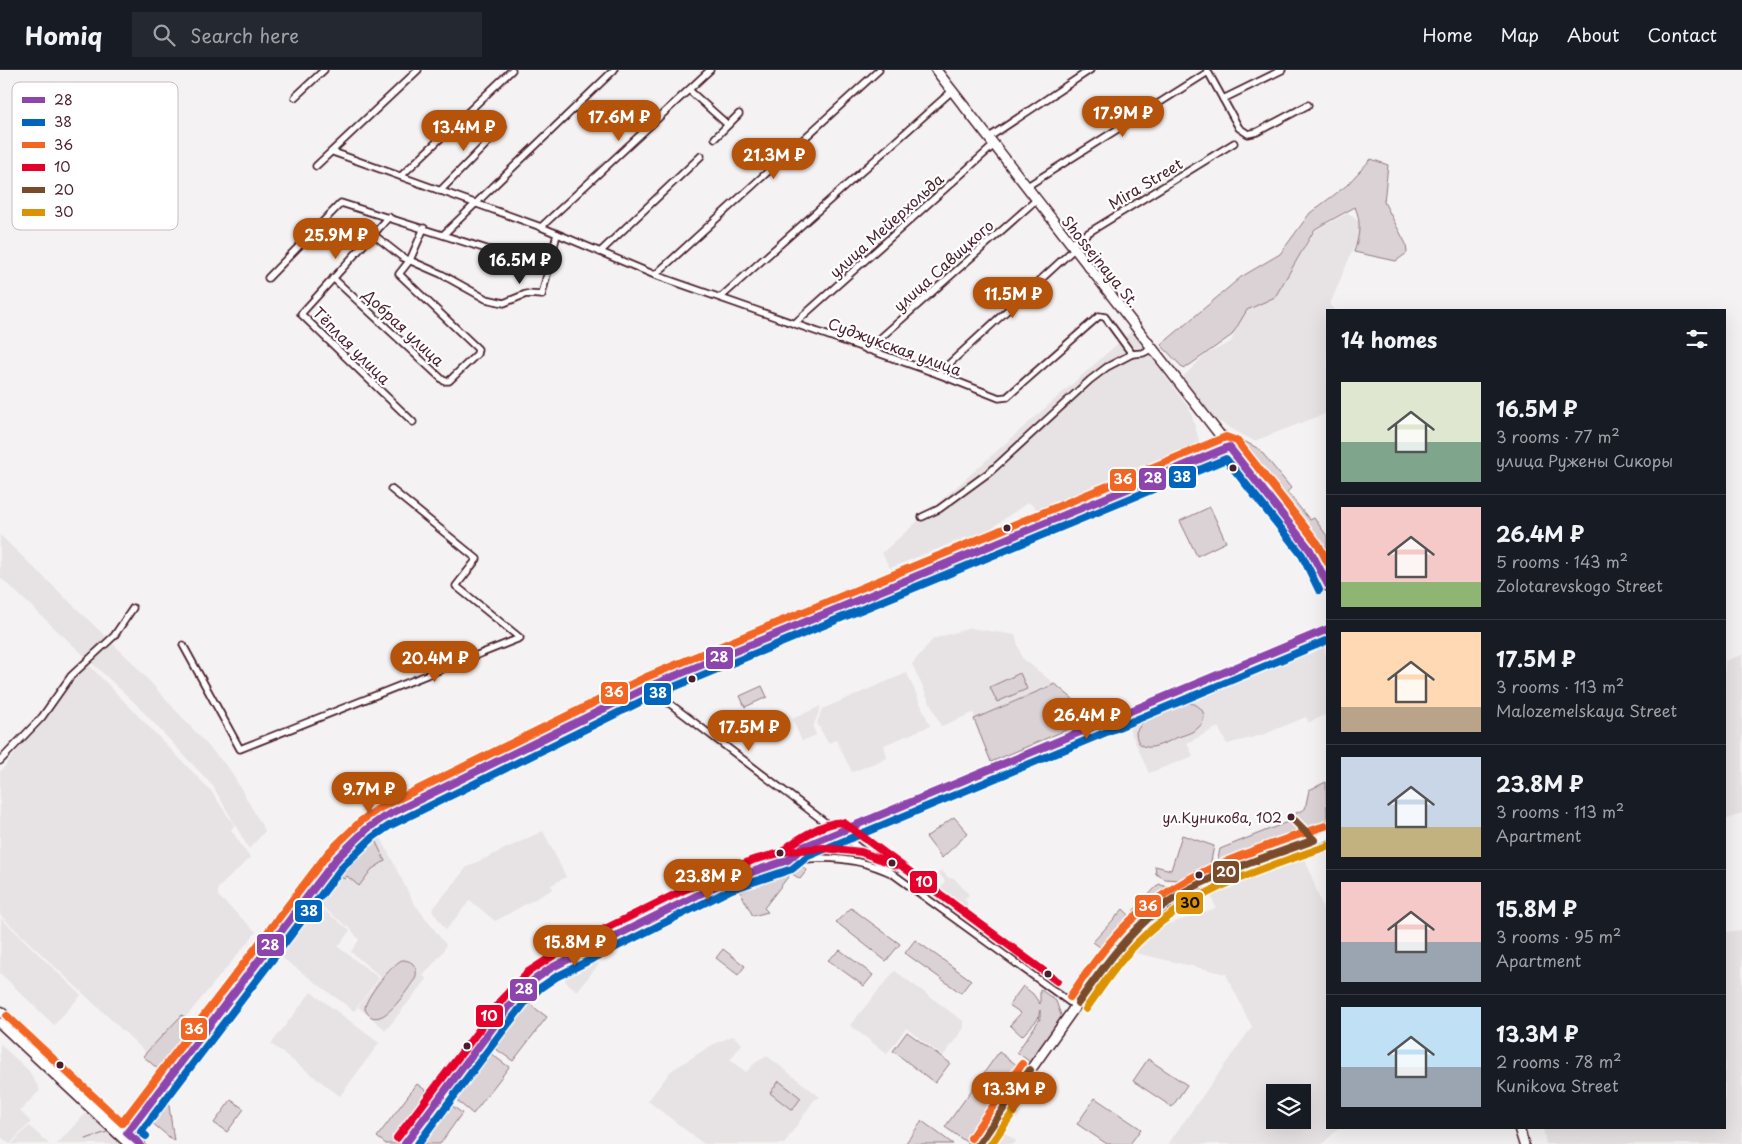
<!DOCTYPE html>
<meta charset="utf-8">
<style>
body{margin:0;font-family:"Playpen Sans",sans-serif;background:#242831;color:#f1f3f6;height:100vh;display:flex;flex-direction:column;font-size:19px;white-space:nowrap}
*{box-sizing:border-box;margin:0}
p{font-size:16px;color:#9ea1a6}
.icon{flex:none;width:28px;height:28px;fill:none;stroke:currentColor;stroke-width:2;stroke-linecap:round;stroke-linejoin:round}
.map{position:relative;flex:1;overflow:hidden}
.side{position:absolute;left:1326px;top:239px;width:400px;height:820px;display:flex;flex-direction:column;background:#171b24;border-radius:0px;box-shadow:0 5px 20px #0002}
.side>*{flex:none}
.buttons{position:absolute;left:1266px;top:1014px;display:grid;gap:10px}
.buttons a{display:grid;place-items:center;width:45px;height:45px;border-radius:0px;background:#171b24;box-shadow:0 5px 20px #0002;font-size:25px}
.price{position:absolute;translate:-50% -42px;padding:0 11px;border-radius:18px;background:#b45309;color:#fff;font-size:16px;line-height:32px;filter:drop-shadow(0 1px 2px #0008)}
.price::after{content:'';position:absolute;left:50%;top:30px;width:15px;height:11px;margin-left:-8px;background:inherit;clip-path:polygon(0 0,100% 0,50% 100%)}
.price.active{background:#222;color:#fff}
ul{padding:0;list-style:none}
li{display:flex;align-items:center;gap:15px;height:125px;padding:0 15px}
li+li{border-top:1px solid #363941}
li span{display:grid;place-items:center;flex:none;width:140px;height:100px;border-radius:0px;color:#555}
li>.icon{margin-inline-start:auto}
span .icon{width:60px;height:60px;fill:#fffc;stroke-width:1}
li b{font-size:21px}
h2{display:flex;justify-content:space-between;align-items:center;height:60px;padding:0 15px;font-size:21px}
header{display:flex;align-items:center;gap:30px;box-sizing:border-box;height:70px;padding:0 25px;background:#171b24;border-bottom:1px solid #363941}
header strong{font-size:24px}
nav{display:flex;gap:28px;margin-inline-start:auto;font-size:18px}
.search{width:350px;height:45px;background:#242831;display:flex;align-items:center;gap:12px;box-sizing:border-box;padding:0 18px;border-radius:0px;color:#9ea1a6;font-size:19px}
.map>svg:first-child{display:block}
.built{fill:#e7e2e3;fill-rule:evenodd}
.green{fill:#dbd2d5;stroke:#927880}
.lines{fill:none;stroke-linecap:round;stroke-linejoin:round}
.stream{stroke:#8d727a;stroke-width:1}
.street-casing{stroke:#4a1f2b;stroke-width:9}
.secondary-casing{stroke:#4a1f2b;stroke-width:12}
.street{stroke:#fff;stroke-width:5.5}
.secondary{stroke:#fff;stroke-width:9}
.bus-1-casing{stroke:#fff;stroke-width:11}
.bus-2-casing{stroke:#fff;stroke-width:11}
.bus-3-casing{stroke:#fff;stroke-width:11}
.bus-4-casing{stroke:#fff;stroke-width:11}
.bus-5-casing{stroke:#fff;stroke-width:11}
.bus-6-casing{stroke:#fff;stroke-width:11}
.bus-1{stroke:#8e44ad;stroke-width:8}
.bus-2{stroke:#0065bd;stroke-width:8}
.bus-3{stroke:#f26522;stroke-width:8}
.bus-4{stroke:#e4002b;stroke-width:8}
.bus-5{stroke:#7a4b2a;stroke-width:8}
.bus-6{stroke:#dd9206;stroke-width:8}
.bus-dot{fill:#4a1f2b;stroke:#fff;stroke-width:2}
.labels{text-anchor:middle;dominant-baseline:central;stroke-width:4.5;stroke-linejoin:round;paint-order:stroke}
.bus-label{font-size:14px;fill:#4a1f2b;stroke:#fff;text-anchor:end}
.street-label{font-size:15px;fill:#4a1f2b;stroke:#fff}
.key{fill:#fff;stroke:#c9bcbf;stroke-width:1}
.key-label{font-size:14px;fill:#4a1f2b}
.line-badge{stroke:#fff;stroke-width:2}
.badge-label{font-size:14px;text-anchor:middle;font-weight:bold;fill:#fff}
.pale-badge-label{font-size:14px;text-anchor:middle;font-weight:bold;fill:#111}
</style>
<header>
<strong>Homiq</strong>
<div class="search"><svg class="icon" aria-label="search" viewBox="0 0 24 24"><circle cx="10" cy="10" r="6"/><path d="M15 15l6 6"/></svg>Search here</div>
<nav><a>Home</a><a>Map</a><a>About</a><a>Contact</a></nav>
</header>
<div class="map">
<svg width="1742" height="1074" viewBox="0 0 1742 1074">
<rect width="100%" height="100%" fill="#f4f2f2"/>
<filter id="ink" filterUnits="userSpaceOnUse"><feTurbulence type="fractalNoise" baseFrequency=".02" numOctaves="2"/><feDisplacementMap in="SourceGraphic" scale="10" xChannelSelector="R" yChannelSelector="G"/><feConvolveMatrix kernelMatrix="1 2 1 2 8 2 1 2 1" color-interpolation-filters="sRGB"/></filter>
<g filter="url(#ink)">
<!-- built -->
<g class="built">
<path d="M 1348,143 L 1363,155 L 1330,234 L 1335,240 L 1328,240 L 1327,343 L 1254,371 L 1216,350 L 1182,308 L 1205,285 L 1231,272 L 1244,240 L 1276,224 L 1316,160 Z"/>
<path d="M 1132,261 L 1190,340 L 1200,374 L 1113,410 L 1044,444 L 1028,432 L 982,465 L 964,468 L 890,498 L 882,483 Z"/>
<path d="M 0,465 L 130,590 L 230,700 L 265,761 L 249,779 L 213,716 L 135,633 L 0,507 Z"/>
<path d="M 970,558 L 1015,565 L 1022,588 L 1055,614 L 975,648 L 973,643 L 941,656 L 912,594 L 933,569 Z"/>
<path d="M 1321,569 L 1327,588 L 1327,644 L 1309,652 L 1306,647 L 1262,665 L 1227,674 L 1218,657 L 1187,673 L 1193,686 L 1149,703 L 1127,654 L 1200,622 L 1199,617 Z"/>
<path d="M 1742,585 L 1742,743 L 1725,750 L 1725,591 Z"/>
<path d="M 88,594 L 211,721 L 234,755 L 231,760 L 250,788 L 218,818 L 218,826 L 256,862 L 152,988 L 0,845 L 0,702 Z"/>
<path d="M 907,603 L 930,656 L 884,675 L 887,688 L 852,702 L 836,670 L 828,673 L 817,653 L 822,639 Z"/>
<path d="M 821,636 L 813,657 L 816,665 L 802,671 L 792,649 Z"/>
<path d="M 543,761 L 566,807 L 551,815 L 553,819 L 495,851 L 470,830 L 446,860 L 432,840 L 467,797 Z"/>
<path d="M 379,764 L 413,832 L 446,875 L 443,882 L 423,906 L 427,909 L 386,960 L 358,937 L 381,907 L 351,882 L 359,870 L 352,860 L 316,832 L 351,788 Z"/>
<path d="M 1302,780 L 1327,850 L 1328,1058 L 1339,1058 L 1322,1074 L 1168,1074 L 1252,957 L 1226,904 L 1127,881 L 1146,862 L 1216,838 L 1208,817 ZM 1275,1022 L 1302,1022 L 1302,1050 L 1275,1050 Z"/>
<path d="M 941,800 L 949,808 L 954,808 L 969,825 L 964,829 L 967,832 L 967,837 L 941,818 L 945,811 L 938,803 Z"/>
<path d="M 314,833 L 350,860 L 338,877 L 379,908 L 354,941 L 276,883 Z"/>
<path d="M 1,848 L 81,925 L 54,955 L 0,903 Z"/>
<path d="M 1742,860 L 1742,1074 L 1546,1074 L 1543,1058 L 1725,1058 L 1725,862 Z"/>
<path d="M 593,889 L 599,894 L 577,921 L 566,912 L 563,905 Z"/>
<path d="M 895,901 L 963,951 L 964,958 L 943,986 L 906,958 L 887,984 L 850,955 Z"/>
<path d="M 311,922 L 379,973 L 340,1026 L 271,974 Z"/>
<path d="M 733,966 L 742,974 L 730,990 L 746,1002 L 755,993 L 767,986 L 820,1027 L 814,1030 L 784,1074 L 704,1074 L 648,1031 L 671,1001 L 712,975 Z"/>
<path d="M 0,974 L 29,1001 L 40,1020 L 20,1041 L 31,1052 L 10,1074 L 0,1066 Z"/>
<path d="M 87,1042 L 120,1074 L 57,1074 Z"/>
<path d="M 29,1056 L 49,1074 L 12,1074 Z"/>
<path d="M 998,1058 L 1016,1071 L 1014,1074 L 987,1074 Z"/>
</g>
<!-- green -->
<g class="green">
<path d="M 1371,89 L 1388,95 L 1384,132 L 1406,174 L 1407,183 L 1396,191 L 1354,182 C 1359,166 1362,153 1355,137 L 1315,159 L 1275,227 L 1247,240 L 1232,265 L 1184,299 L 1161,275 L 1241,207 L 1280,184 L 1310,143 L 1346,116 Z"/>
<path d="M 1219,358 L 1259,379 L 1291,418 L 1287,422 L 1310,450 L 1314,448 L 1327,466 L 1327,482 L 1323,482 Z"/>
<path d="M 1210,437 L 1226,472 L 1197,486 L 1180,451 Z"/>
<path d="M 1020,603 L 1027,619 L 997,632 L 990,617 Z"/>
<path d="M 1055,614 L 1080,635 L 1087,651 L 991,692 L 974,649 Z"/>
<path d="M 762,616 L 767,627 L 745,637 L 740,626 Z"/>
<path d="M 1185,633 C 1199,631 1211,646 1199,657 C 1194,662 1185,665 1178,667 C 1165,673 1137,689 1136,662 L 1143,651 Z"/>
<path d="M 1326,712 L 1327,760 L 1313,765 L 1297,750 L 1296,743 L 1305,739 L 1309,720 Z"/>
<path d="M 954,747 L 968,763 L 942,788 L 926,767 Z"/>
<path d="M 1290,751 L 1306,768 L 1215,802 L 1220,779 Z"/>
<path d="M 1182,765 L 1214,776 L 1210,796 L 1191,805 L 1193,811 L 1165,809 L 1156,804 L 1155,796 L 1171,800 Z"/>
<path d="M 374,768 L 385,791 L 372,799 L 359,816 L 347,806 L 344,809 L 338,804 L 360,779 Z"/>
<path d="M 833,768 L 855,784 L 854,789 L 834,786 L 805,785 L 804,781 Z"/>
<path d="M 799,794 L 807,800 L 800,809 L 791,803 L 764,838 L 768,842 L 753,846 L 738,818 L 743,810 Z"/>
<path d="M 1159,814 L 1176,821 L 1141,849 L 1133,841 Z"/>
<path d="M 851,838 L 900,874 L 886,891 L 836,852 Z"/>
<path d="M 1123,839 L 1136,852 L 1107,882 L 1093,872 Z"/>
<path d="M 915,870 L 971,910 L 961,923 L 905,883 Z"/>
<path d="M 723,879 L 745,896 L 738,905 L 716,888 Z"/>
<path d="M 840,880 L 873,905 L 864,916 L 828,890 Z"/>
<path d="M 402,890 C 413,890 419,898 415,909 C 407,920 378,967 365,939 C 364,929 392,894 402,890 Z"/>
<path d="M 1023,916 L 1033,924 L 1040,934 L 1040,919 L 1056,931 L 1062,948 L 1030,992 L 1017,982 L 1040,949 L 1040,940 L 1038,949 L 1022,966 L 1010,955 L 1021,943 L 1009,935 Z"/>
<path d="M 524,930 L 547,947 L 513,991 L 493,977 L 492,970 Z"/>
<path d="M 182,945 L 194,955 L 159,1000 L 143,986 Z"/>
<path d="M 907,962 L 950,993 L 935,1013 L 893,981 Z"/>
<path d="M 482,981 L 487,981 L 509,997 L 473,1044 L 455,1029 L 453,1021 Z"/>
<path d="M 999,982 L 1025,1001 L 972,1074 L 969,1074 L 945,1057 Z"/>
<path d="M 1148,989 L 1187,1015 L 1172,1037 L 1133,1011 Z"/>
<path d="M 779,1011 L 801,1028 L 792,1040 L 770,1023 Z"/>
<path d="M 417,1014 L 435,1027 L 399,1074 L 386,1074 L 377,1067 Z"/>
<path d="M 1095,1028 L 1141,1059 L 1130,1074 L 1107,1074 L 1077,1054 Z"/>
<path d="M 168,1029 L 174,1071 L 151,1052 Z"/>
<path d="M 231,1030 L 244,1039 L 227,1062 L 214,1053 Z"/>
<path d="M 443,1032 L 447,1032 L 462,1043 L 440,1074 L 415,1074 L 415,1070 Z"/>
<path d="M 922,1051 L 953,1074 L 905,1074 Z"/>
</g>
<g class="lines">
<!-- stream -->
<path class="stream" d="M 86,1069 L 110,1061"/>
<!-- street casing -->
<g class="street-casing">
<g id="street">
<path d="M 1207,0 L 1239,58 L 1248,64 L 1257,62 L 1308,35"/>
<path d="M 689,20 L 728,55"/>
<path d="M 295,27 L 324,0"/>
<path d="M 1223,29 L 1282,0"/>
<path d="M 715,68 L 739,44"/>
<path d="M 988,68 L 1090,0"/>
<path d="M 333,82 L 541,157 L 655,205 L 938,304 L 999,328 L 1007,327 L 1099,246 L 1105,247 L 1132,284 L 1107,297 L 1090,310 L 991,401 L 939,439 L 922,447"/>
<path d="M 316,96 L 418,0"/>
<path d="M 401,106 L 512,0"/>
<path d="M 1026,117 L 1208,2"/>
<path d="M 440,121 L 503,57"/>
<path d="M 389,147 L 301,244 L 413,352"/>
<path d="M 541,157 L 710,0"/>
<path d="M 444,164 L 614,0"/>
<path d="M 374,165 L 402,187 L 441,204 L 486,229 L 504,233 L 526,224 L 542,225 L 557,164"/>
<path d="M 1070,174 L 1234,73"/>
<path d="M 600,182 L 701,86"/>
<path d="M 655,205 L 879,0"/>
<path d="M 268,208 L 341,133 L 550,199"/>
<path d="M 333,208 L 444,311 L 449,311 L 477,284 L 478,279 L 399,204 L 410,190 L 424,158"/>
<path d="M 721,227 L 952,21"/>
<path d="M 795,253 L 994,75"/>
<path d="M 867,280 L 1036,130"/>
<path d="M 1132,284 L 1143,283 L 1153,278"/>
<path d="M 938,304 L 1074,179"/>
<path d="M 183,575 L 240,679 L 520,568 L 456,516 L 477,489 L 391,419"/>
<path d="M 648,617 L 893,804 L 1075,936"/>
<path d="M 0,691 L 42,647 L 71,606 L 114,566 L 133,538"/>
<path d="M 788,790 L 803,777 L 1328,559"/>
<path d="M 127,1063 L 337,788 L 367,759 L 384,747 L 456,710 L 648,617 L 1229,377"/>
<path d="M 405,1074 C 429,1041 453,1009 478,977 C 495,954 512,929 534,910 C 560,888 596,875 627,860 C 708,819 801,759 893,804"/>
</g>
</g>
<!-- secondary casing -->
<g class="secondary-casing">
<g id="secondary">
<path d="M 936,0 L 1303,472 L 1316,491 L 1328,516"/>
<path d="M 0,941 L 140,1074"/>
<path d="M 0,953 L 129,1074"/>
<path d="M 1519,1058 L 1524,1074"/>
<path d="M 979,1074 C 1005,1036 1031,999 1058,961 C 1097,906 1132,851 1193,818 L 1328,765"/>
</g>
</g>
<!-- street -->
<use href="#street" class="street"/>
<!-- secondary -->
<use href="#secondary" class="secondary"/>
<!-- bus-1 casing -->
<g class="bus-1-casing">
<g id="bus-1">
<path d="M 140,1074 L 127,1063 L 337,788 L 367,759 L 384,747 L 648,617 L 1229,377 L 1310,480 L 1328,515"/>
<path d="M 405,1074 L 493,957 L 519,924 L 534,910 L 551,898 L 728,810 L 788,790 L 803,777 L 1328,559"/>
</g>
</g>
<!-- bus-2 casing -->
<g class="bus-2-casing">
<g id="bus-2">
<path d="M 146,1066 L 141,1062 L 344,795 L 373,767 L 389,756 L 652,626 L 1226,389 L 1302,485 L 1319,520"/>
<path d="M 418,1074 L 501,963 L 526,931 L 540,918 L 556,907 L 732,819 L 792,799 L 808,786 L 1328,570"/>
</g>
</g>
<!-- bus-3 casing -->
<g class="bus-3-casing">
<g id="bus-3">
<path d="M 1070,927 C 1086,903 1103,879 1123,858 C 1177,803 1254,780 1325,756"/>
<path d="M 7,946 L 122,1053 L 329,782 L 361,751 L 378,739 L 644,608 L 1226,367 L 1237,371 L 1318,474 L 1328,493"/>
<path d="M 971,1068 L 1022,994"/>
</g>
</g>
<!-- bus-4 casing -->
<g class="bus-4-casing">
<g id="bus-4">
<path d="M 784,780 C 795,771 828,749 844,753 L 1057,911"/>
<path d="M 397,1068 L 504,927 L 528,902 L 562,880 L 686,819 L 753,790 L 788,781 L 824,778 L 861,782 L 896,795"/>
</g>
</g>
<!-- bus-5 casing -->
<g class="bus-5-casing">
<g id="bus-5">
<path d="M 1078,933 C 1102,899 1127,864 1160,838 C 1205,804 1263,789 1314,770 L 1291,747"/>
<path d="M 979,1074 L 1030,1000"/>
</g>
</g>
<!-- bus-6 casing -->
<g class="bus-6-casing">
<g id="bus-6">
<path d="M 1086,939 C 1102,916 1118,892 1138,872 C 1189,821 1261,799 1328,776"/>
<path d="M 991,1074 L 1038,1006"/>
</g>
</g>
<!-- bus-1 -->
<use href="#bus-1" class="bus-1"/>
<!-- bus-2 -->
<use href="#bus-2" class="bus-2"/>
<!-- bus-3 -->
<use href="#bus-3" class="bus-3"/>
<!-- bus-4 -->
<use href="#bus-4" class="bus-4"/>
<!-- bus-5 -->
<use href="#bus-5" class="bus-5"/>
<!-- bus-6 -->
<use href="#bus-6" class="bus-6"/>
</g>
</g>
<!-- markers -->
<g class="bus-dot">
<circle cx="1233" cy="398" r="4.5"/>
<circle cx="1007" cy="458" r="4.5"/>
<circle cx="692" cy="609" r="4.5"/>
<circle cx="1291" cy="747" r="4.5"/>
<circle cx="780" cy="783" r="4.5"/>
<circle cx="892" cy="793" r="4.5"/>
<circle cx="1199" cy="805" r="4.5"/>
<circle cx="1048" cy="904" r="4.5"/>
<circle cx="467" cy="976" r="4.5"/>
<circle cx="60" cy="995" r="4.5"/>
</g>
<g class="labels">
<!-- bus labels -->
<g class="bus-label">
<text x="1282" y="747">ул.Куникова, 102</text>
</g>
<!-- street labels -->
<g class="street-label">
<text transform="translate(1145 113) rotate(-31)">Mira Street</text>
<text transform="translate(886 155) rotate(-42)">улица Мейерхольда</text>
<text transform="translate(1101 191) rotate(51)">Shossejnaya St.</text>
<text transform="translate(943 195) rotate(-42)">улица Савицкого</text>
<text transform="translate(404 257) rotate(43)">Добрая улица</text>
<text transform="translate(352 275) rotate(45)">Тёплая улица</text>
<text transform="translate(895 276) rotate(20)">Суджукская улица</text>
</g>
</g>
<!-- legend -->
<rect x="12" y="12" width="166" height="148" rx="8" class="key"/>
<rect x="22" y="27" width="23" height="6" fill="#8e44ad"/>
<rect x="22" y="49" width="23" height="7" fill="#0065bd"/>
<rect x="22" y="72" width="23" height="6" fill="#f26522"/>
<rect x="22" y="94" width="23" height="7" fill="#e4002b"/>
<rect x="22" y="117" width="23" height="6" fill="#7a4b2a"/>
<rect x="22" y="139" width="23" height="7" fill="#dd9206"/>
<g class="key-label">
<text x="54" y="35">28</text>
<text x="54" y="57">38</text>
<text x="54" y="80">36</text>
<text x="54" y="102">10</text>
<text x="54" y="125">20</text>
<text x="54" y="147">30</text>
</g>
<g class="line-badge">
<rect x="1168" y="395" width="29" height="24" rx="5" fill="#0065bd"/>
<rect x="1138" y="397" width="29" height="24" rx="5" fill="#8e44ad"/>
<rect x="1109" y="398" width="28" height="24" rx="5" fill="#f26522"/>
<rect x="705" y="576" width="29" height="24" rx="5" fill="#8e44ad"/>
<rect x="600" y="611" width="29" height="24" rx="5" fill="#f26522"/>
<rect x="643" y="612" width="29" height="24" rx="5" fill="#0065bd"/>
<rect x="1212" y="790" width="28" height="24" rx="5" fill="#7a4b2a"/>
<rect x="909" y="800" width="29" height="24" rx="5" fill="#e4002b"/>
<rect x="1175" y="821" width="29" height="24" rx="5" fill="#dd9206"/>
<rect x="1134" y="824" width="28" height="24" rx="5" fill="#f26522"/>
<rect x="294" y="829" width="29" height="24" rx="5" fill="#0065bd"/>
<rect x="256" y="863" width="29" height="24" rx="5" fill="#8e44ad"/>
<rect x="509" y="908" width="29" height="24" rx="5" fill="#8e44ad"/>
<rect x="475" y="934" width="29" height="24" rx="5" fill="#e4002b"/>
<rect x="180" y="947" width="28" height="24" rx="5" fill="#f26522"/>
</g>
<g class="badge-label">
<text x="1182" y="412">38</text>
<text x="1153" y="413">28</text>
<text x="1123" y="414">36</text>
<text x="719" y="592">28</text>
<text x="614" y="627">36</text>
<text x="658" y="628">38</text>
<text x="1226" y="807">20</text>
<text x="924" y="817">10</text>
<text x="1148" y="841">36</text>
<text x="309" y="846">38</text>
<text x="270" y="880">28</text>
<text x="524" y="924">28</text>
<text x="489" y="951">10</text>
<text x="194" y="964">36</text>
</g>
<g class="pale-badge-label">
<text x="1190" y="838">30</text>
</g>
</svg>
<div class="buttons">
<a><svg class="icon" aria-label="layers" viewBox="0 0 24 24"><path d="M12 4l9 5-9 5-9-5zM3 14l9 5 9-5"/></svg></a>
</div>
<b class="price" style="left:1123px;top:68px">17.9M ₽</b>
<b class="price" style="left:619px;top:72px">17.6M ₽</b>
<b class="price" style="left:464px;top:82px">13.4M ₽</b>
<b class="price" style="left:774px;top:110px">21.3M ₽</b>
<b class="price" style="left:336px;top:190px">25.9M ₽</b>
<b class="price active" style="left:520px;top:215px">16.5M ₽</b>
<b class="price" style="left:1013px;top:249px">11.5M ₽</b>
<b class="price" style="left:435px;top:613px">20.4M ₽</b>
<b class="price" style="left:1087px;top:670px">26.4M ₽</b>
<b class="price" style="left:749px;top:682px">17.5M ₽</b>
<b class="price" style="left:369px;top:744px">9.7M ₽</b>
<b class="price" style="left:708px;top:831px">23.8M ₽</b>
<b class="price" style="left:575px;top:897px">15.8M ₽</b>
<b class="price" style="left:1014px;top:1044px">13.3M ₽</b>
<section class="side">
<h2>14 homes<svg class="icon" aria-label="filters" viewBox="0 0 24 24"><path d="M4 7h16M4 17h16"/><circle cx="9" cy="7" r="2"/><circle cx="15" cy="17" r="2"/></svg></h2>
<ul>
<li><span style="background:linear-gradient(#dfe7d0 60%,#7fa58c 0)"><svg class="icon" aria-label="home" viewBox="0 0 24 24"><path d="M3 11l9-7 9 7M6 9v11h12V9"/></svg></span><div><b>16.5M ₽</b><p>3 rooms · 77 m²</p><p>улица Ружены Сикоры</p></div></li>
<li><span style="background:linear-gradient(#f6c9c9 75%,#8fb573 0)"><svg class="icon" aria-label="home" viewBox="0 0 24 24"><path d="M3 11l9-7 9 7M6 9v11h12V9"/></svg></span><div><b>26.4M ₽</b><p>5 rooms · 143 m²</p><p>Zolotarevskogo Street</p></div></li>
<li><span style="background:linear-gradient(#ffd9b3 75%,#b9a48a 0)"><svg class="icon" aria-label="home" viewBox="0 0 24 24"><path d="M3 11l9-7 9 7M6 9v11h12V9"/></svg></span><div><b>17.5M ₽</b><p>3 rooms · 113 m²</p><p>Malozemelskaya Street</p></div></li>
<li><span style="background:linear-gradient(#c9d6e8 70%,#c2b280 0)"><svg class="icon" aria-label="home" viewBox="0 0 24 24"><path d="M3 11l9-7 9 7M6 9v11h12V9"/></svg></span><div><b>23.8M ₽</b><p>3 rooms · 113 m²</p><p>Apartment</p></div></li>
<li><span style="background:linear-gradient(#f6c9c9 60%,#9aa5b1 0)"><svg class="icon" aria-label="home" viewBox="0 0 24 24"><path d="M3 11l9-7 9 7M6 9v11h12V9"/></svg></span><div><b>15.8M ₽</b><p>3 rooms · 95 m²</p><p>Apartment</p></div></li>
<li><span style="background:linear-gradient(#bfe0f5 60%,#9aa5b1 0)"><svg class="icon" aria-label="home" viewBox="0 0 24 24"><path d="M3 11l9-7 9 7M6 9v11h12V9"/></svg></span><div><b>13.3M ₽</b><p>2 rooms · 78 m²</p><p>Kunikova Street</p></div></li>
</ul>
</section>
</div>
